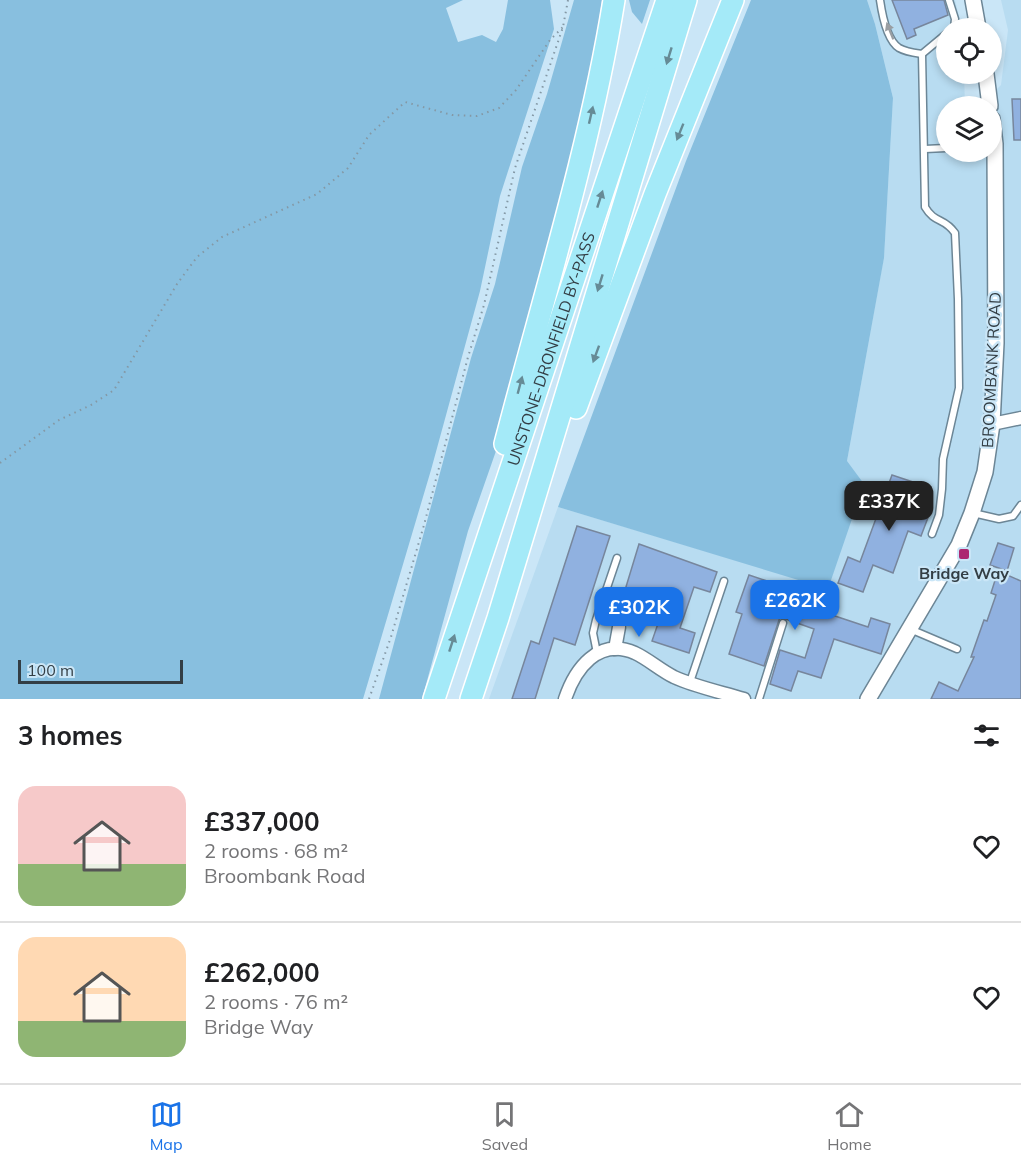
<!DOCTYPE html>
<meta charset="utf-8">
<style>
body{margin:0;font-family:Mulish,sans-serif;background:#f2f2f2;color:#202124;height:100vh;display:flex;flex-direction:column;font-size:22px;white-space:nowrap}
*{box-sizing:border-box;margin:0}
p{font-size:20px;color:#757577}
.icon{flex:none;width:33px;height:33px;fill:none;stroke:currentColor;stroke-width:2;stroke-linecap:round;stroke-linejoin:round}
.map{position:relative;height:699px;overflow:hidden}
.panel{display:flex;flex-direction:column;background:#fff;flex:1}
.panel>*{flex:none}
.controls{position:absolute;left:936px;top:18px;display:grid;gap:12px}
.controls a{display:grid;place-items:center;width:66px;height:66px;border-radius:50%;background:#fff;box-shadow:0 3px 9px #0003;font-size:30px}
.scale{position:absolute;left:18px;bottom:15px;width:165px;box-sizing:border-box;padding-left:6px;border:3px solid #333e45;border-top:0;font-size:16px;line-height:21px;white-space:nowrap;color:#333e45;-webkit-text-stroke:4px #cae6f7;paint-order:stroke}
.price{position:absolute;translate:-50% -51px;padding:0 14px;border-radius:12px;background:#1a73e8;color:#fff;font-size:20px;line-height:39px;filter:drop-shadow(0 2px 3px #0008)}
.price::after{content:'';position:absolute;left:50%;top:36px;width:18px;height:14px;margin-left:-9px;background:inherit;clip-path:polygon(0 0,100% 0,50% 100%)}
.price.current{background:#222;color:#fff}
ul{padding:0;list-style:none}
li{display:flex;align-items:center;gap:18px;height:150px;padding:0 18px}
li+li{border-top:2px solid #e0e0e0}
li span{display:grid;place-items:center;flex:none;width:168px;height:120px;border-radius:18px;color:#555}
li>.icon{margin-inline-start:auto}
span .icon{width:72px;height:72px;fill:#fffc;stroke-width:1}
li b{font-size:26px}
h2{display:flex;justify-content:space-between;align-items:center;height:72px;padding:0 18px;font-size:26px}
.dock{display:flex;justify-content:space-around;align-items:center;height:84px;border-top:2px solid #e0e0e0;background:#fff;font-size:16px;color:#757577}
.dock a{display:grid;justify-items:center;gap:3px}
.dock .current{color:#1a73e8}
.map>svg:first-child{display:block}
.built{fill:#b8dcf1}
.green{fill:#88bfdf}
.building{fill:#90b1e0;stroke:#77869c;stroke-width:1.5}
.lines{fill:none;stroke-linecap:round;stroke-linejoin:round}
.service-casing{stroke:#6c8696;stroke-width:9}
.minor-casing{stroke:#6c8696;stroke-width:15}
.tertiary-casing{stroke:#6c8696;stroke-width:18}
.trunk-casing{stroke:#fff;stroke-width:24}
.path{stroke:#8498a5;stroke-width:2;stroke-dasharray:1.5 4.5;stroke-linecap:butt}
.service{stroke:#fff;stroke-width:6}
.minor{stroke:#fff;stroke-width:12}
.tertiary{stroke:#fff;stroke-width:15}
.trunk{stroke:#a4eaf8;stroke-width:21}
.oneway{fill:#999ea2}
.oneway2{fill:#668b96}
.poi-dot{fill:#ac2871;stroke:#cae6f7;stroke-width:2}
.labels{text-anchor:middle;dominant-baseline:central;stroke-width:4.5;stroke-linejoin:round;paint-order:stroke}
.street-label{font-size:16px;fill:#333e45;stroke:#cae6f7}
.poi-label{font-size:16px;font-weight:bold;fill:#333e45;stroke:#cae6f7}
</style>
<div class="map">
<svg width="1021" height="699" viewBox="0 0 1021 699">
<rect width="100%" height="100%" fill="#cae6f7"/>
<!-- built -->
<path class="built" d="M 867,0 L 955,0 L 962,28 L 946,28 L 946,74 L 964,74 L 965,106 L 946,106 L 946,152 L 992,152 L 992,106 L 980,106 L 1001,85 L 1008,30 L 1001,0 L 1021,0 L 1021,699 L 489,699 L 558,507 L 828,588 L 847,461 L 884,257 L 893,98 L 875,24 Z"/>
<!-- green -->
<g class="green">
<path d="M 0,0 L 463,0 L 446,8 L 458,42 L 482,35 L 496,42 L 503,29 L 508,0 L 550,0 L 554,29 L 500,196 L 480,291 L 431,470 L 363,699 L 0,699 Z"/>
<path d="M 574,0 L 602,0 L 591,75 L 567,176 L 525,333 L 496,451 L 468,531 L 422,699 L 379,699 L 471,358 L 495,284 L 522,167 L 547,94 Z"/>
<path d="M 629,0 L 650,0 L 642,24 L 632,12 Z"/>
<path d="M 751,0 L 867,0 L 875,24 L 893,98 L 884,258 L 847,461 L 864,484 L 828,589 L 558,507 L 686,161 Z"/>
</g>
<!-- building -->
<g class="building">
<path d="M 892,0 L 944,0 L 948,15 L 914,29 L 916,35 L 907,39 Z"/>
<path d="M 1012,99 L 1021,99 L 1021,140 L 1014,140 Z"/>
<path d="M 892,475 L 925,486 L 919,502 L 932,507 L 921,536 L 908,531 L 893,573 L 873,565 L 863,592 L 838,583 L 848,557 L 860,562 Z"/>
<path d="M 577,526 L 610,536 L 575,645 L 554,638 L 535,699 L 512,699 L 531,641 L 539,644 Z"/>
<path d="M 998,543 L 1014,548 L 1007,571 L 990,565 Z"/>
<path d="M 639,544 L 717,572 L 710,592 L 694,587 L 680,628 L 695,633 L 689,653 L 652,641 L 662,612 L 622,600 Z"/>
<path d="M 998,571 L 1021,581 L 1021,699 L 931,699 L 939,682 L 958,691 L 974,657 L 971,657 L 984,620 L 987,621 L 996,595 L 991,593 Z"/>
<path d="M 749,575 L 818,598 L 814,609 L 868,627 L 871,618 L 890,624 L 881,654 L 834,639 L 821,678 L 798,671 L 791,691 L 770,684 L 780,650 L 805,658 L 814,629 L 780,617 L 764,666 L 729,654 L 742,614 L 736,612 Z"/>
</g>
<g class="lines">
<!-- service casing -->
<g class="service-casing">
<g id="service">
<path d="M 880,0 C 882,14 887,40 899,48 C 906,52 915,53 922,54 L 946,34"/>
<path d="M 949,0 L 955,19 L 954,28"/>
<path d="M 922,54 L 925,207 C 935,224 944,217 955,233 L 958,299 L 959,388 L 943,459 L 942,489 L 939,515 L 932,534"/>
<path d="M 925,149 L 946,148"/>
<path d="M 973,513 L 999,519 L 1013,516 L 1021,505"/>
<path d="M 910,629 L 957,649"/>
<path d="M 597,653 L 593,633 L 596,620 L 617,558"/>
<path d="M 690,682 L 724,581"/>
<path d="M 759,699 L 783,623"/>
</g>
</g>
<!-- minor casing -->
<g class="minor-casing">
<g id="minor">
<path d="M 992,424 L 1021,418"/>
<path d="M 615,649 L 619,627"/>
<path d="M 565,699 C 575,669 598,637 635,653 C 648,659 660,670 674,677 C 696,687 721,692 744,699"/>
</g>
</g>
<!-- tertiary casing -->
<g class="tertiary-casing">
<g id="tertiary">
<path d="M 973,0 L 978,28"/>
<path d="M 986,74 L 990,106"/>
<path d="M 868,699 L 959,545 L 972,513 L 985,472 L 992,424 L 996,343 L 995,144 L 992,119"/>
</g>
</g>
<!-- trunk casing -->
<g class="trunk-casing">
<g id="trunk">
<path d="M 576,408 L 655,194 L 733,0"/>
<path d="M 505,444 C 543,298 590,149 614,0"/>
<path id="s1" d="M 434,699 L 667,0"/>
<path d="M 471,699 L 498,618 L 686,0"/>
</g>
</g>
<!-- path -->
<g class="path">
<path d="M 0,463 L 59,420 L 91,405 L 114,390 L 177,284 L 197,257 L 222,237 L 317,194 L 348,168 L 369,135 L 405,102 L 452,115 L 477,116 L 499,108 L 516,90 L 550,40 L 563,27"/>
<path d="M 369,699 L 391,637 L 424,525 L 468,357 L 484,305 L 515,168 L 563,27 L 568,0"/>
</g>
<!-- service -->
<use href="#service" class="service"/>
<!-- minor -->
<use href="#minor" class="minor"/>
<!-- tertiary -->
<use href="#tertiary" class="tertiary"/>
<!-- trunk -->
<use href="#trunk" class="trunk"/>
</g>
<!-- one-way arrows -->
<defs><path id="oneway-solid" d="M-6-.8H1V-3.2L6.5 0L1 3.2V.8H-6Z" transform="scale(1.5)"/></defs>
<use class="oneway" href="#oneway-solid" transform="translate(890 31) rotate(-112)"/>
<g class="oneway2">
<use href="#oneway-solid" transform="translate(669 56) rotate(107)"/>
<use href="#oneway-solid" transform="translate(591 115) rotate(-77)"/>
<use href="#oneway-solid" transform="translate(680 132) rotate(112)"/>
<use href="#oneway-solid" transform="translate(600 199) rotate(-72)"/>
<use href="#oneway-solid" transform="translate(600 283) rotate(107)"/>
<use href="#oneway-solid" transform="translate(596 354) rotate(110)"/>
<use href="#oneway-solid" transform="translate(520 385) rotate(-75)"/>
<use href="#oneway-solid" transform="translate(452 643) rotate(-72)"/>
</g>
<!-- markers -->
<rect class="poi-dot" x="958" y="548" width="12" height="12" rx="3"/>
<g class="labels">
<!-- street labels -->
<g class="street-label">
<text stroke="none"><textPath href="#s1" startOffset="369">UNSTONE-DRONFIELD BY-PASS</textPath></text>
<text transform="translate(991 370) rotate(-87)">BROOMBANK ROAD</text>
</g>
<!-- poi labels -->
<g class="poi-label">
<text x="964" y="573">Bridge Way</text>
</g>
</g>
</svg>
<div class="controls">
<a><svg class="icon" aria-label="locate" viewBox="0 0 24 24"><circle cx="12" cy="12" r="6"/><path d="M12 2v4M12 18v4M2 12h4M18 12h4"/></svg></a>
<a><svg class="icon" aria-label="layers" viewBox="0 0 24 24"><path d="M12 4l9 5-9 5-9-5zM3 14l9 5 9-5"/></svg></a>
</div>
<div class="scale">100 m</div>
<b class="price current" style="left:889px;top:532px">£337K</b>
<b class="price" style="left:795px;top:631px">£262K</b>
<b class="price" style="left:639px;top:638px">£302K</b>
</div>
<section class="panel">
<h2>3 homes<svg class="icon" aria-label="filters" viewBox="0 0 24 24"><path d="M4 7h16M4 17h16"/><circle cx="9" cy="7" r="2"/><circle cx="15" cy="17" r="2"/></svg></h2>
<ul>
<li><span style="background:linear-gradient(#f6c9c9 65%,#8fb573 0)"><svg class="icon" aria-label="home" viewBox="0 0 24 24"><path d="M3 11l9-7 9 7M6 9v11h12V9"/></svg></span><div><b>£337,000</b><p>2 rooms · 68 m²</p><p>Broombank Road</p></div><svg class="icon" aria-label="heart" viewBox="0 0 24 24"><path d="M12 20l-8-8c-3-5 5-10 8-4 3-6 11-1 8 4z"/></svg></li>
<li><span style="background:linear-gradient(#ffd9b3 70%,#8fb573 0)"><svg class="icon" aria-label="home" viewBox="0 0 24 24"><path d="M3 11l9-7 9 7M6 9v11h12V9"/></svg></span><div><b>£262,000</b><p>2 rooms · 76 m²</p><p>Bridge Way</p></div><svg class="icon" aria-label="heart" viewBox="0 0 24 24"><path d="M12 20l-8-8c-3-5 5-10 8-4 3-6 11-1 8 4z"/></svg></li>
</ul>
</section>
<nav class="dock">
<a class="current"><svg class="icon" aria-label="map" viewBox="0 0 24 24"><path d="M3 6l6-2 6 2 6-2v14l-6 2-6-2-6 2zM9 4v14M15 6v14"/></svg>Map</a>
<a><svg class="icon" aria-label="saved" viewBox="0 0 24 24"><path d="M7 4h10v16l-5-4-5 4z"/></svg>Saved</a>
<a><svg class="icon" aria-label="home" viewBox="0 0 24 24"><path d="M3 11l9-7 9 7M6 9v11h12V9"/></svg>Home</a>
</nav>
